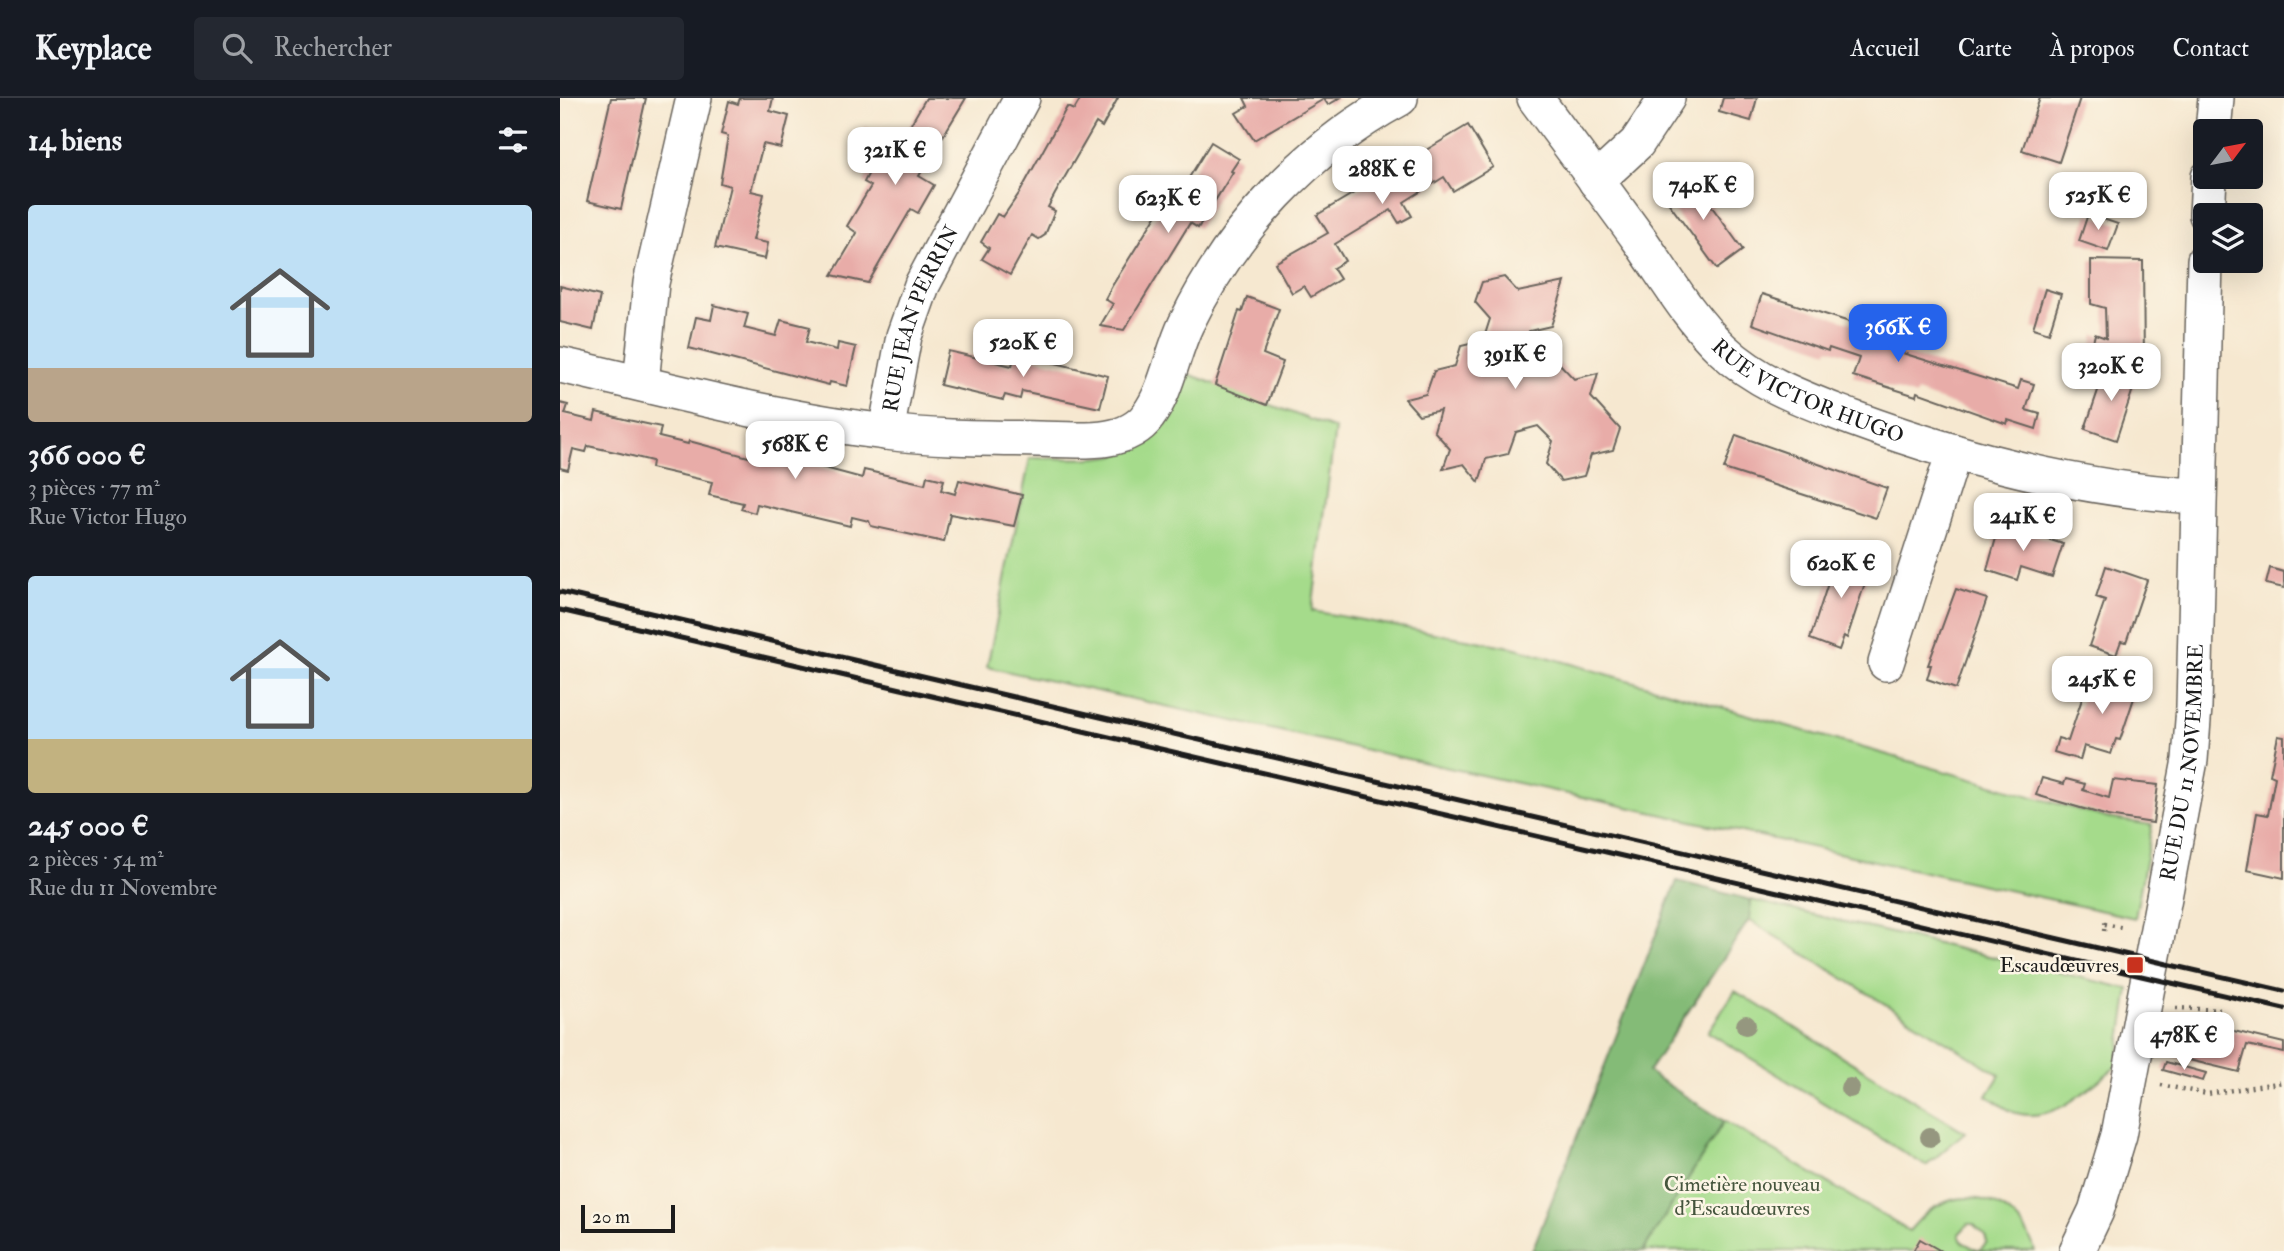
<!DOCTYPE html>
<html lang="fr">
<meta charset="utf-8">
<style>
body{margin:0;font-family:"IM FELL Double Pica",serif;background:#242831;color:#f1f3f6;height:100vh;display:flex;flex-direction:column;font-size:26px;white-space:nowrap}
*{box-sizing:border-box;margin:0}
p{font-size:23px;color:#9ea1a6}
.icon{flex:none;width:38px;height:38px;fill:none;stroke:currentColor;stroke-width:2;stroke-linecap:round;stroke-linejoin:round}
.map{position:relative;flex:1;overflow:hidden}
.drawer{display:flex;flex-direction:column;background:#171b24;width:560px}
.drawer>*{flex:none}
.needle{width:46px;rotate:58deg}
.buttons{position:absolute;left:1633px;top:21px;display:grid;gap:14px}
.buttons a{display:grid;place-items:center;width:70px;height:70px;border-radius:7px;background:#171b24;box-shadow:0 7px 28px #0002;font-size:35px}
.scale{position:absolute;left:21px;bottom:18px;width:94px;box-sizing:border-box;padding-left:7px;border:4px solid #1c1c1c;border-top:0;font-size:19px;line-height:24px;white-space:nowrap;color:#1c1c1c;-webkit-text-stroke:5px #fcf5e5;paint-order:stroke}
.price{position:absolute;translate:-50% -60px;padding:0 16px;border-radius:14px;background:#fff;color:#222;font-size:23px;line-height:46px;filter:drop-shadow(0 2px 4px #0008)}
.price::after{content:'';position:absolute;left:50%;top:42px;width:21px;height:16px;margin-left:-10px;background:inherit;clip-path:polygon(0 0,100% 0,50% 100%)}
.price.selected{background:#2563eb;color:#fff}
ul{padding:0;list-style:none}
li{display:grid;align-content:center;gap:14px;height:371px;padding:0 28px}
li span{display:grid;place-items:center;height:217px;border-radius:7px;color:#555}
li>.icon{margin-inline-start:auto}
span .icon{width:126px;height:126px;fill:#fffc;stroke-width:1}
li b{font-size:30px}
h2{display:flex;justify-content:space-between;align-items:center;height:84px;padding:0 28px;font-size:30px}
header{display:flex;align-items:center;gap:42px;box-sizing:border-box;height:98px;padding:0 35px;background:#171b24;border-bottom:2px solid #363941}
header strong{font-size:33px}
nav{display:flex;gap:38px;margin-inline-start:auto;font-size:24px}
.search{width:490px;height:63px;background:#242831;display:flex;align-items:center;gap:18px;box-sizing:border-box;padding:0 24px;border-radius:7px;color:#9ea1a6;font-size:26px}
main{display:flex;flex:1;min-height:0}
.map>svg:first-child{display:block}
.green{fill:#a5db8b;stroke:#607c54;stroke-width:2;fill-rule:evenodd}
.forest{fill:#84bb77;stroke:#506c4a;stroke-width:2}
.building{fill:#e8aca8}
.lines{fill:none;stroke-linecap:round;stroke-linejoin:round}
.minor-casing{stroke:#68635b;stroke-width:38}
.path{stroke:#68635b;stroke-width:4.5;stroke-dasharray:2 5;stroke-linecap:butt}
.minor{stroke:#fff;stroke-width:35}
.rail{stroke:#1c1c1c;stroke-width:5}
.tree{fill:#95977f}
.poi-dot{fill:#c8321e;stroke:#fcf5e5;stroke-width:2.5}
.labels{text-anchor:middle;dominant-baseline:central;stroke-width:5;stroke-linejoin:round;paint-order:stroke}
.street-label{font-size:21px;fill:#1c1c1c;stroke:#fcf5e5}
.poi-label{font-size:21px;fill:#1c1c1c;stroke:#fcf5e5;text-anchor:end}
.park-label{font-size:21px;fill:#45553d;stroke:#fcf5e5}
</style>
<header>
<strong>Keyplace</strong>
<div class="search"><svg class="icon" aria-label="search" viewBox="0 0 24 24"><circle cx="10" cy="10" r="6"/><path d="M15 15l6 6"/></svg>Rechercher</div>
<nav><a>Accueil</a><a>Carte</a><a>À propos</a><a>Contact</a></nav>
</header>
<main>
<section class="drawer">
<h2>14 biens<svg class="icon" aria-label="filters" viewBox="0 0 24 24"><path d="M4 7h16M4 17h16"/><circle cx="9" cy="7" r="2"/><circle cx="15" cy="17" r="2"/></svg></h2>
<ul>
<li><span style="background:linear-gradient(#bfe0f5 75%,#b9a48a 0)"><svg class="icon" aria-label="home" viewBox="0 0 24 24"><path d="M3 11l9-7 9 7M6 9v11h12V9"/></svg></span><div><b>366 000 €</b><p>3 pièces · 77 m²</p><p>Rue Victor Hugo</p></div></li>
<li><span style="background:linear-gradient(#bfe0f5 75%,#c2b280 0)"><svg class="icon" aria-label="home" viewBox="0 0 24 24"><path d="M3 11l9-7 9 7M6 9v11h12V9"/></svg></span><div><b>245 000 €</b><p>2 pièces · 54 m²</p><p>Rue du 11 Novembre</p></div></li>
</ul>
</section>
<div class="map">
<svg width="1724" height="1153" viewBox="0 0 1724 1153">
<rect width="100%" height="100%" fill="#fcf5e5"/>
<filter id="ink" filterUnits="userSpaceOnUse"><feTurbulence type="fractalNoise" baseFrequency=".0143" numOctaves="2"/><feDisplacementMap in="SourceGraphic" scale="14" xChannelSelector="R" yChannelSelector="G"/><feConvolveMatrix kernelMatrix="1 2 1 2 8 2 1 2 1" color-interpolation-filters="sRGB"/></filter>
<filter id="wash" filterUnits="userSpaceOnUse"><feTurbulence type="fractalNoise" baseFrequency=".00686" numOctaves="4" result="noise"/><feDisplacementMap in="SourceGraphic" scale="28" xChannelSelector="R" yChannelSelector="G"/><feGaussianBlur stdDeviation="1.57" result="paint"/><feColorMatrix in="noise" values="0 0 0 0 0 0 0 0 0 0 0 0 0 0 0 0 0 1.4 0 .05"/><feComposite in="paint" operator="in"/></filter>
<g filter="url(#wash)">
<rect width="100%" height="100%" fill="#f6e8d0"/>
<!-- green -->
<g class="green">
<path d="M 623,274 L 775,331 L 752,513 L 956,550 L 1547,720 L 1592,727 L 1575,820 L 427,569 L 470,360 C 521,359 584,371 609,315 C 615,302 618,288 623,274 Z"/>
<path d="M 1191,802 L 1569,891 L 1557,968 C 1528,990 1495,1026 1456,1015 C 1446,1012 1436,1003 1427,998 L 1440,977 L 1189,822 Z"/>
<path d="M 1175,893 L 1405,1034 L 1366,1068 L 1148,934 Z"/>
<path d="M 1164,1023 L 1349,1133 C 1358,1123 1365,1114 1377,1108 C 1416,1086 1464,1112 1475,1153 L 1083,1153 ZM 1408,1126 L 1413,1126 L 1425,1137 L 1427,1144 L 1419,1153 L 1402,1144 L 1399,1136 Z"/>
</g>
<!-- forest -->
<path class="forest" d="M 1117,783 L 1191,802 L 1189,822 L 1088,974 L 1164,1023 L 1083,1153 L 972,1153 Z"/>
<g id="blocks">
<!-- building -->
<g class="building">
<path d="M 51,0 L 86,0 L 61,111 L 27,103 Z"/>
<path d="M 180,0 L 213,0 L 210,13 L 229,18 L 221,50 L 203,46 L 191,93 L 204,96 L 193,142 L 208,145 L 205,161 L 155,150 L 170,88 L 160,85 L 168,38 L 161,36 L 169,3 L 178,6 Z"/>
<path d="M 366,0 L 406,0 L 359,78 L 374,87 L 358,115 L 351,111 L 308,185 L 272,177 L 297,135 L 287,128 L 311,88 L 304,84 L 321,52 L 301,40 L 306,29 L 338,48 Z"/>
<path d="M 521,0 L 558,0 L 542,29 L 536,25 L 495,96 L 488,109 L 495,113 L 485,137 L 479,141 L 472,137 L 450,177 L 422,161 L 429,150 L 421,144 L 437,116 L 443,119 L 460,94 L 507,9 L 514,12 Z"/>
<path d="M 684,0 L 780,0 L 768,7 L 764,1 L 694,42 L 676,15 L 688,8 Z"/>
<path d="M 1163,0 L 1197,0 L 1191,23 L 1159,14 Z"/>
<path d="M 1480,0 L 1520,0 L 1499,64 L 1462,52 Z"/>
<path d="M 908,27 L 933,69 L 893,93 L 884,79 L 844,104 L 852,118 L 839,125 L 831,112 L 775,146 L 785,163 L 773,170 L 780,181 L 751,199 L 744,188 L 732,195 L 715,165 L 768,135 L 757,117 Z"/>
<path d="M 651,44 L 679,61 L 671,73 L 673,74 L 638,130 L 630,125 L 564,232 L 540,228 L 553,206 L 545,201 L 552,188 L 602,108 L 609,112 Z"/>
<path d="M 1129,77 L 1183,152 L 1157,171 L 1102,96 Z"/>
<path d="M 1528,116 L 1558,126 L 1548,153 L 1519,143 Z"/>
<path d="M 1531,162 L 1583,163 L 1584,265 L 1532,248 L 1535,236 L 1546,240 L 1545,210 L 1531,206 Z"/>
<path d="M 944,179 L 958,194 L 1005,184 L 991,228 L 969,233 L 962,255 L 977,271 L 999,265 L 1014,281 L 1038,275 L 1031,299 L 1060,331 L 1053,352 L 1031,357 L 1024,378 L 1001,383 L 986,366 L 993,343 L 978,328 L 956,334 L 948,356 L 926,361 L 919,384 L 904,366 L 883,371 L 890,351 L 874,333 L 880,312 L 859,317 L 845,301 L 866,296 L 874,273 L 895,268 L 901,248 L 923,243 L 930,221 L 915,204 L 922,184 Z"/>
<path d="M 0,188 L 40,198 L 33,232 L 0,224 Z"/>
<path d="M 1485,191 L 1501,196 L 1489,235 L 1473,230 Z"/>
<path d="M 1202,196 L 1308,230 L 1304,243 L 1458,291 L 1461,282 L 1474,286 L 1466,312 L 1480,316 L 1476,331 L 1448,322 L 1447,326 L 1357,294 L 1356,298 L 1293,278 L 1299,260 L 1269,250 L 1268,253 L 1192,226 Z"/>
<path d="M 687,199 L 719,211 L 703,256 L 723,264 L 707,307 L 655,287 L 679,213 L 682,214 Z"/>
<path d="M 154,207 L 188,216 L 184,230 L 216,238 L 221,222 L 250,229 L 246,244 L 277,252 L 278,245 L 296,249 L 287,288 L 270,284 L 269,287 L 129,250 L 136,219 L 151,222 Z"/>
<path d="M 388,253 L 452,268 L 455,255 L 548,278 L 540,310 L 462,293 L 460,301 L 445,297 L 443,302 L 380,287 Z"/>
<path d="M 1546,269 L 1577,279 L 1556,342 L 1525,331 Z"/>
<path d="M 0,305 L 8,307 L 5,316 L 34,323 L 36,314 L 68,322 L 101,329 L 99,339 L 128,346 L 129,343 L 207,364 L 209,355 L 302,380 L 304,372 L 365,386 L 367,378 L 384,382 L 381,392 L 395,396 L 399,382 L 462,397 L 454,428 L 390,416 L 384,444 L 311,428 L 309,423 L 292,419 L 290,428 L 197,406 L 195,415 L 181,411 L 183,405 L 149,397 L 152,384 L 91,370 L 92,363 L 60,355 L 28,348 L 26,354 L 13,351 L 8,372 L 0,370 Z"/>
<path d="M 1176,337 L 1327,390 L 1316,420 L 1164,371 Z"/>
<path d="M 1440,426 L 1503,446 L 1492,479 L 1461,469 L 1457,482 L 1427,472 Z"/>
<path d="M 1279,451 L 1309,461 L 1304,475 L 1307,479 L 1287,540 L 1284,538 L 1279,552 L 1250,541 Z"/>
<path d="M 1546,468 L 1587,482 L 1566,544 L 1561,543 L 1556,557 L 1529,548 L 1545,502 L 1536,499 Z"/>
<path d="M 1710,470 L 1724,474 L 1724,490 L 1706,486 Z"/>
<path d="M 1396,491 L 1427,501 L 1396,591 L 1367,581 L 1371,567 L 1368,567 Z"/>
<path d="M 1549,568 L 1581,579 L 1560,642 L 1556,641 L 1551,656 L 1524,648 L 1520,662 L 1494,654 L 1498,640 L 1508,643 L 1524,595 L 1539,599 Z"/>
<path d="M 1718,638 L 1724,639 L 1724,780 L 1687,772 L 1697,715 L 1708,717 L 1715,679 L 1710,677 Z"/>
<path d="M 1482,680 L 1504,686 L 1506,681 L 1525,686 L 1523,692 L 1549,700 L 1553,682 L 1598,687 L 1593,725 L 1548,718 L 1476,697 Z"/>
<path d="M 1653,928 L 1724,945 L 1724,955 L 1687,947 L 1679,974 L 1608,957 L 1615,930 L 1650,939 Z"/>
<path d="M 1606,964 L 1646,975 L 1643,983 L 1603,972 Z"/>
<path d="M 1360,1141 L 1381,1153 L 1353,1153 Z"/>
</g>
</g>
</g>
<g filter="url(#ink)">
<use href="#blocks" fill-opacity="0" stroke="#68635b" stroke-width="2"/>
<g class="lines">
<!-- minor casing -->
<g class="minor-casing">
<g id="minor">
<path id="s1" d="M 975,0 C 1010,47 1045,94 1079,141 C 1105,178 1129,220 1162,251 C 1199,286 1246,302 1292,320 C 1403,361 1519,392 1638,398"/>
<path d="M 1653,33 L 1656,0"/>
<path d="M 1036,83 L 1077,45 L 1107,0"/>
<path d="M 1647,117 L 1649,79"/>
<path d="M 0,267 C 107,291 216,321 326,334 C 377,340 427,340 478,341 C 512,341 565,350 588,318 C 607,293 612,255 626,226 C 672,131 747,50 840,0"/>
<path d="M 81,285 L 91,185 L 134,0"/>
<path id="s2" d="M 326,334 L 344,238 L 362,187 L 462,0"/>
<path d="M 1326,565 L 1394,354"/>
<path id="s3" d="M 1517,1153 L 1536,1113 L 1559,1037 L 1630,662 L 1634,609 L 1645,162"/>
</g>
</g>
<!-- path -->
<g class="path">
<path d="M 1544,833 L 1545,826 L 1564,830"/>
<path d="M 1616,910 L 1664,912"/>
<path d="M 1601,987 L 1647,996 L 1724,984"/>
</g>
<!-- minor -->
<use href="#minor" class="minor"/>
<!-- rail -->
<g class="rail">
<path d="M 0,494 L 1724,893"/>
<path d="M 0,512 L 1724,911"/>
</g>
</g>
<!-- trees -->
<g class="tree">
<circle cx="1186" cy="927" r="10"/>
<circle cx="1290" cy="990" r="10"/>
<circle cx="1370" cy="1039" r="10"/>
</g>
</g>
<!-- markers -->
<rect class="poi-dot" x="1566" y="858" width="18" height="18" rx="3.5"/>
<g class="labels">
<!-- street labels -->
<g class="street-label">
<text stroke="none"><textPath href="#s2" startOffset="119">RUE JEAN PERRIN</textPath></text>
<text stroke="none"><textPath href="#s1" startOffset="410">RUE VICTOR HUGO</textPath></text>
<text stroke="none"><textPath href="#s3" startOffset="502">RUE DU 11 NOVEMBRE</textPath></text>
</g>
<!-- poi labels -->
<g class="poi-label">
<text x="1559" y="867">Escaudœuvres</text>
</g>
<!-- park labels -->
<g class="park-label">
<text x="1182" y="1086">Cimetière nouveau<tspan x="1182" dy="24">d'Escaudœuvres</tspan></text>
</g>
</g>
</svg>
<div class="buttons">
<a><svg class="needle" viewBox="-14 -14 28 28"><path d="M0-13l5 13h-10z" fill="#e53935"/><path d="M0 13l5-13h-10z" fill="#9ea1a6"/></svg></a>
<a><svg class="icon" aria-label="layers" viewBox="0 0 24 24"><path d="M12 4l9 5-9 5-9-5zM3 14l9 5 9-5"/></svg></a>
</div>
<div class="scale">20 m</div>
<b class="price" style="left:335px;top:89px">321K €</b>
<b class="price" style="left:822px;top:108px">288K €</b>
<b class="price" style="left:1143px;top:124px">740K €</b>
<b class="price" style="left:1538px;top:134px">525K €</b>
<b class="price" style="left:608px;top:137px">623K €</b>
<b class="price selected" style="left:1338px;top:266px">366K €</b>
<b class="price" style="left:463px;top:281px">520K €</b>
<b class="price" style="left:955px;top:293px">391K €</b>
<b class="price" style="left:1551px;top:305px">320K €</b>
<b class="price" style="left:235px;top:383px">568K €</b>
<b class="price" style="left:1463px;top:455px">241K €</b>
<b class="price" style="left:1281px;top:502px">620K €</b>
<b class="price" style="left:1542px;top:618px">245K €</b>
<b class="price" style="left:1624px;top:974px">478K €</b>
</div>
</main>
